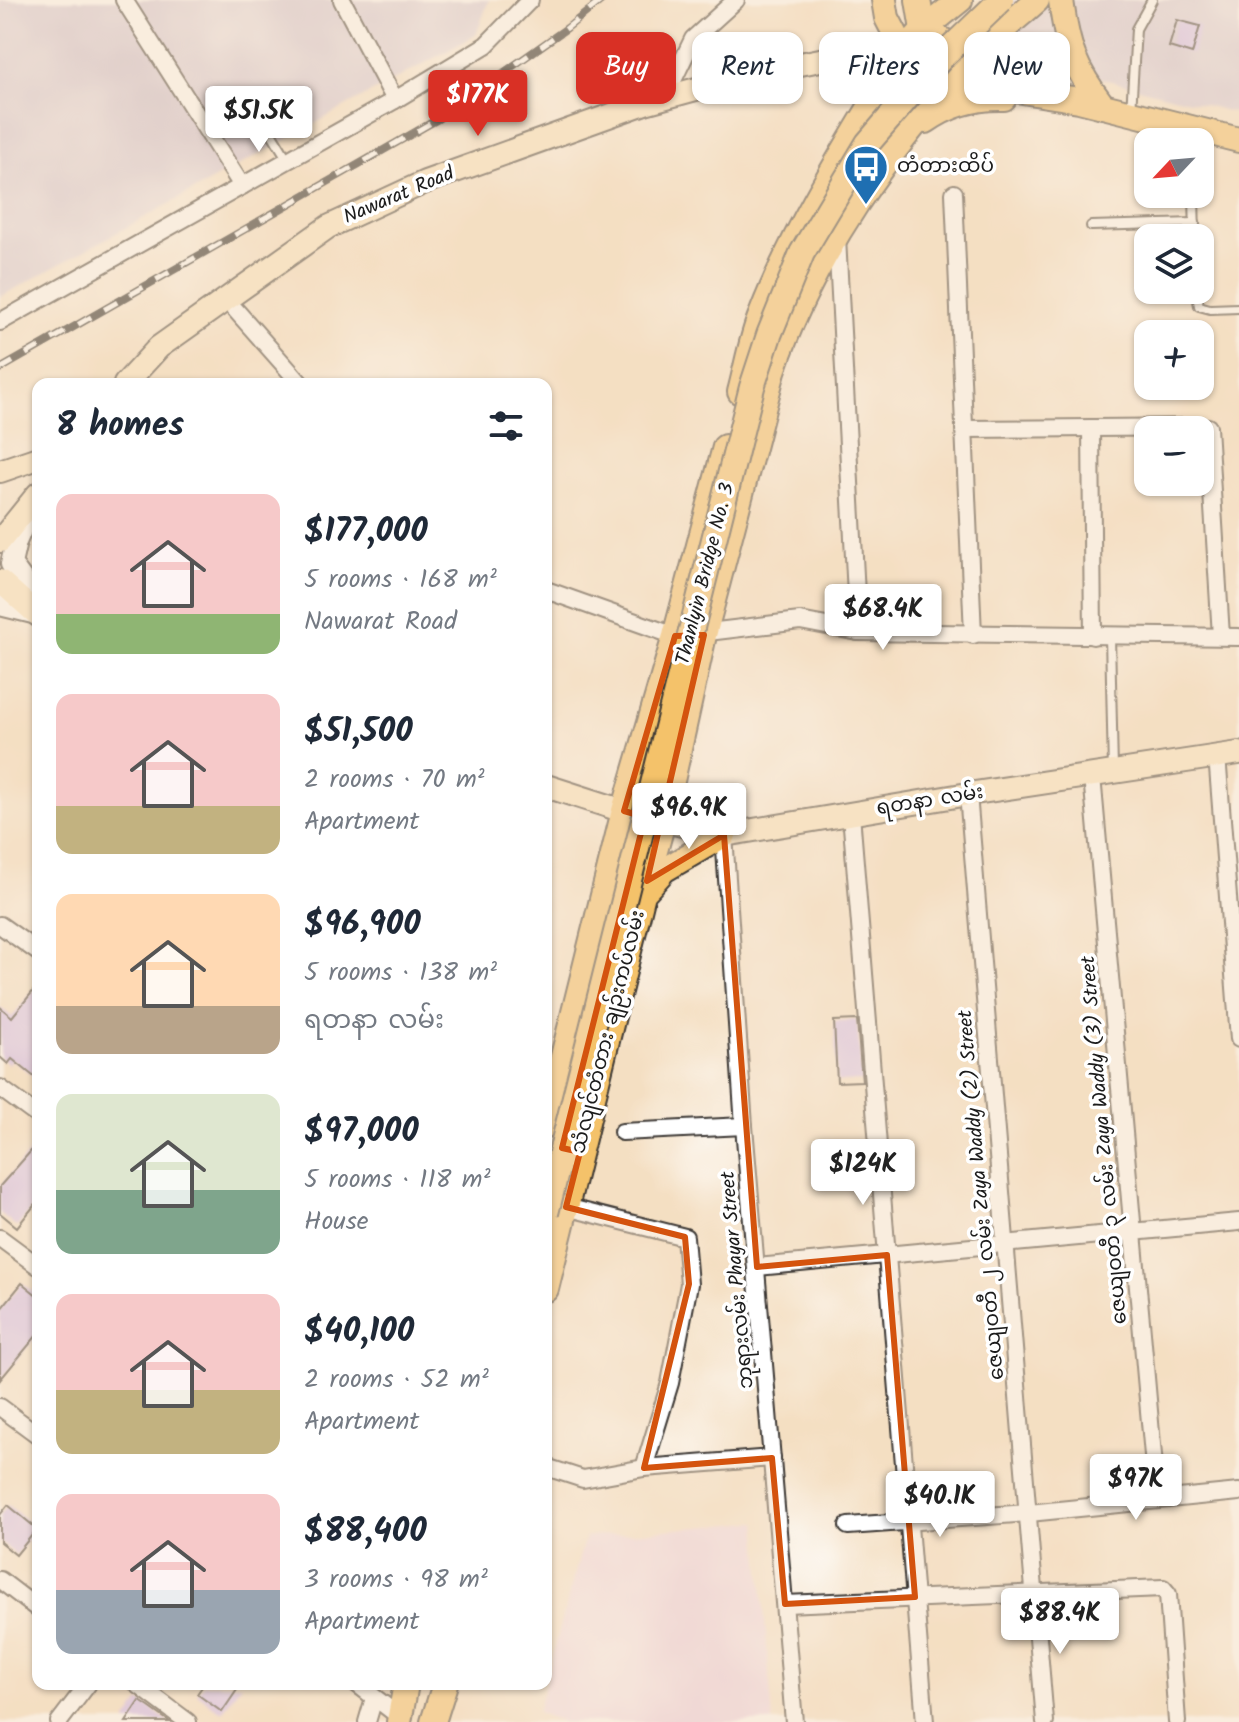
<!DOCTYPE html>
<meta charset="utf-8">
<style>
body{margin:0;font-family:Kalam,"Noto Sans Myanmar",sans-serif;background:#f6f6f7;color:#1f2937;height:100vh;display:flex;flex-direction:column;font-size:30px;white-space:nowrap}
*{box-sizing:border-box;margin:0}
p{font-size:26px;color:#747a83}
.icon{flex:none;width:44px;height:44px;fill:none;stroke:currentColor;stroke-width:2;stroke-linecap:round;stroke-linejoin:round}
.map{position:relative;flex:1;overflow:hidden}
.details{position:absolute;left:32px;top:378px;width:520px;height:1312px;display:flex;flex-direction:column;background:#fff;border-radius:16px;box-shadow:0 2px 6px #0004}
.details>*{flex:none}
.banner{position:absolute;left:576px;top:32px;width:542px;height:72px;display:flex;gap:16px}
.needle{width:52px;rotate:244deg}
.tools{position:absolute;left:1134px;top:128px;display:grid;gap:16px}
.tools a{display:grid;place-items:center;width:80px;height:80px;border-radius:16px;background:#fff;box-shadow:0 2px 6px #0004;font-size:40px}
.price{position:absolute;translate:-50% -68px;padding:0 18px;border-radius:8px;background:#fff;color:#222;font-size:26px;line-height:52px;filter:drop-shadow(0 2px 4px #0008)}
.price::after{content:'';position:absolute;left:50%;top:48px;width:24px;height:18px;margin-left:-12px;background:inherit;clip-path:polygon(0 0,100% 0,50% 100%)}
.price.active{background:#d93025;color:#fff}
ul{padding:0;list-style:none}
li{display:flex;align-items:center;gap:24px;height:200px;padding:0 24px}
li span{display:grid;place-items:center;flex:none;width:224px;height:160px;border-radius:16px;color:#555}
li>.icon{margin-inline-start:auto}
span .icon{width:96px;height:96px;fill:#fffc;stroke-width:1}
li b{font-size:34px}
h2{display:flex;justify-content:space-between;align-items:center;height:96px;padding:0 24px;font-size:34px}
.chip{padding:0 28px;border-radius:16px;background:#fff;box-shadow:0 2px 6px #0004;font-size:28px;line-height:72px}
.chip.active{background:#d93025;color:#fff}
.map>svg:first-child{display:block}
.built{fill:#ecd1ea}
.industrial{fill:#cbbfd5}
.building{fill:#cab3f2}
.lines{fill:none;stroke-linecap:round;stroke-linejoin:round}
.service-casing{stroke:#3c3935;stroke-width:12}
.minor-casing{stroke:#3c3935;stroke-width:20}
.tertiary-casing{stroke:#3c3935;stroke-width:24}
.secondary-casing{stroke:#3c3935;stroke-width:26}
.primary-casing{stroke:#3c3935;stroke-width:28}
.service{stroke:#fff;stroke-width:8}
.minor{stroke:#fff;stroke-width:16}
.tertiary{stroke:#fff;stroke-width:20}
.secondary{stroke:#fbe7c3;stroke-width:22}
.primary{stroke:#f4c26a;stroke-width:24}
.rail-casing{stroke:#1c1c1c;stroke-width:8}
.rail{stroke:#fff;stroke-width:5;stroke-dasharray:15;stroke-linecap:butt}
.primary-bridge-casing{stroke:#3c3935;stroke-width:28;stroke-linecap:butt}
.primary-bridge{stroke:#f4c26a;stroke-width:24}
.marked{fill:none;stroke:#d4530e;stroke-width:6;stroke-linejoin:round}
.labels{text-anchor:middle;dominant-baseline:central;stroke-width:7;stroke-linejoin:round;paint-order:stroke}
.poi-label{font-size:20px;fill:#1c1c1c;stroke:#fff;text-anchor:start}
.street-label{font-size:20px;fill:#1c1c1c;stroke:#fff}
</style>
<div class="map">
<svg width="1239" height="1722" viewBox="0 0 1239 1722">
<rect width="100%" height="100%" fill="#fff"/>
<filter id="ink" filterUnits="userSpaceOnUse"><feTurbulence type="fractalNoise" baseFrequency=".0125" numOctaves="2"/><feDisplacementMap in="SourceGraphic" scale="16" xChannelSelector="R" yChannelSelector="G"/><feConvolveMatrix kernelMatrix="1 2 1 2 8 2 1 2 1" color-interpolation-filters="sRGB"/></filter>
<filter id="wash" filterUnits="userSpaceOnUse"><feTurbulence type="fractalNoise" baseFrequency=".006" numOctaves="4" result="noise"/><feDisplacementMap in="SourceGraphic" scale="32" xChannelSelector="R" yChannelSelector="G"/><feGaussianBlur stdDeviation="1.8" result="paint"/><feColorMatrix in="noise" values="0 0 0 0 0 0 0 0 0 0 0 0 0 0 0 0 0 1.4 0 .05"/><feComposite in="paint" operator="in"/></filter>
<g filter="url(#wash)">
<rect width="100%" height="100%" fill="#f4dfc2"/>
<!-- built -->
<path class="built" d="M 757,1522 L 773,1722 L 562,1722 L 537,1712 L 585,1537 Z"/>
<!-- industrial -->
<g class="industrial">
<path d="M 0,0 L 489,0 L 476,35 L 0,297 Z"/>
<path d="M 1011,0 L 1239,0 L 1239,114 L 1061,68 L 1028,51 L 1011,25 Z"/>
</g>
<g id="blocks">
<!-- building -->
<g class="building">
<path d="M 1177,20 L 1200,26 L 1192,54 L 1169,47 Z"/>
<path d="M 38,985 L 38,1080 L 12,1059 L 8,1064 L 0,1057 L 0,1007 L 12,1017 Z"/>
<path d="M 857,1020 L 862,1081 L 837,1082 L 834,1021 Z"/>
<path d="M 38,1143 L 38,1201 L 17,1227 L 0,1213 L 0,1186 Z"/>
<path d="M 22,1283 L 38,1296 L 38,1334 L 0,1380 L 0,1310 Z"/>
<path d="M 8,1505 L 37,1529 L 16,1555 L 0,1542 L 0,1515 Z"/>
<path d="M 204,1684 L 241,1684 L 222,1712 L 197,1694 Z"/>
<path d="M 140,1701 L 149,1707 L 170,1722 L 126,1722 Z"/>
</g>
</g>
</g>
<g filter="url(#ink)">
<use href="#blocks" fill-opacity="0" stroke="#3c3935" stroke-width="2"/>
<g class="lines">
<!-- service casing -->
<g class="service-casing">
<g id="service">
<path d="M 1131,112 L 1136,29 L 1152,0"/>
<path d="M 208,133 L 255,106 L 288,160"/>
<path d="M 1194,194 L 1195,238"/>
<path d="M 1091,226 L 1195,223"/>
<path d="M 1196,290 L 1199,306 L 1210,309 L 1239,308"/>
<path d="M 1110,636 L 1113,771"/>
</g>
</g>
<!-- minor casing -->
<g class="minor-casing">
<g id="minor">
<path d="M 124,0 L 242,186"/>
<path d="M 342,0 L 395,100"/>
<path d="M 664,99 L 693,39 L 736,0"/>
<path d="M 954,193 L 973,635"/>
<path d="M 837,238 L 858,632"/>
<path d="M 225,298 L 301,384"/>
<path d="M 0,322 L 395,100 L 486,45 L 530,0"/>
<path d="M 1091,428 L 1093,636"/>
<path d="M 964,429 L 1208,427 L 1221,636"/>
<path d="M 546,590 L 675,636 L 800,621 L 858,632 L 1239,637"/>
<path d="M 1217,755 L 1239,1039"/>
<path d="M 1092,776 L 1157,1500"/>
<path d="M 968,794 L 1045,1722"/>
<path d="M 851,814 L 925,1722"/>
<path d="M 724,835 L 744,1126 L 794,1722"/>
<path d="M 0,925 L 38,952"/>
<path d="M 0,1088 L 38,1116"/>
<path d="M 622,1132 L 744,1126"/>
<path d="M 566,1207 L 685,1237 L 689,1284 L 670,1383 L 644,1468"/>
<path d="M 0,1238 L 38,1266"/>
<path d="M 757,1267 L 1239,1222"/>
<path d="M 0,1407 L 38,1435"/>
<path d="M 546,1467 L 583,1479 L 644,1468 L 772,1458"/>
<path d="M 848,1526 L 1029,1513 L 1239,1492"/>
<path d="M 0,1580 L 38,1609"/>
<path d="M 785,1604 L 1163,1588 L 1168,1594 L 1177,1722"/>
<path d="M 137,1684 L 188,1722"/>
<path d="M 357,1684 L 400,1717"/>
<path d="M 59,1722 L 88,1684"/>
<path d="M 367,1722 L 374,1698"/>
</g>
</g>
<!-- tertiary casing -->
<g class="tertiary-casing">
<g id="tertiary">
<path d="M 29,512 L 16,542 L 11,564 L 28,587 L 37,614"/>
<path d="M 0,605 L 37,614"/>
</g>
</g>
<!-- secondary casing -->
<g class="secondary-casing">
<g id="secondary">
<path d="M 125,384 L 159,347 L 328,227 L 425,182 L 645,103 L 751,74 L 835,57 L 904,51"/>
<path d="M 0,471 L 38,458"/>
<path d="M 0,541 L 38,494"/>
<path d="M 0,581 L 38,615"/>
<path d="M 546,786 L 624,811 L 724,835 L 968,794 L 1239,753"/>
</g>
</g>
<!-- primary casing -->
<g class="primary-casing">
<g id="primary">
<path d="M 884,0 L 887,18 L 904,51 L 954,80 L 1079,100 L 1239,140"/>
<path d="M 918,0 L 923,30"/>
<path d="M 1061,0 C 1067,47 1074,68 1103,106"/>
<path d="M 923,30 L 975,57 L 1043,85"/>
<path d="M 926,121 C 950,104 975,97 1004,98"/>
<path d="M 740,392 C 747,366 751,339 761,315 C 797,222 853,136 904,51 L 923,30 L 960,0"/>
<path d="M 647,889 L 664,870 L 724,835"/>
<path d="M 546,1125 L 624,811 L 675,636 L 725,447"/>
<path d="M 546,1289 L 643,894 L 663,822 L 704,635 L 773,371 C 813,254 889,146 974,58 C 993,37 1016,19 1037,0"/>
<path d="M 399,1722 L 406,1684"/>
<path d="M 433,1722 L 445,1684"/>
</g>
</g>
<!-- service -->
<use href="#service" class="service"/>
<!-- minor -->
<use href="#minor" class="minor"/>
<!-- tertiary -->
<use href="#tertiary" class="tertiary"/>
<!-- secondary -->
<use href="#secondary" class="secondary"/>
<!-- primary -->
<use href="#primary" class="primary"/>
<!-- rail casing -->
<g class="rail-casing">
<path id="rail" d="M 0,369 L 438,119 L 567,28 L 602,0"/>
</g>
<!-- rail -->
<use href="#rail" class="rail"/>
<!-- primary-bridge casing -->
<g class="primary-bridge-casing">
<path id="primary-bridge" d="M 546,1213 L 752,387 L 769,335 L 802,253 L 868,143 L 943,56 L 1001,0"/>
</g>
<!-- primary-bridge -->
<use href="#primary-bridge" class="primary-bridge"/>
</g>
</g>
<!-- marked area -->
<path d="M0 0H1239V1722H0ZM 704,635 L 647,881 L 724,835 L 757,1267 L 887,1255 L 915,1597 L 785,1604 L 772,1458 L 644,1468 L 689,1284 L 685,1237 L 566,1207 L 580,1152 L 562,1148 L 645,817 L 624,811 L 675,636 Z" fill="#f4dfc2" fill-opacity=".55" fill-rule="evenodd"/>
<path class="marked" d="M 704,635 L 647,881 L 724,835 L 757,1267 L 887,1255 L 915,1597 L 785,1604 L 772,1458 L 644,1468 L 689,1284 L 685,1237 L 566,1207 L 580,1152 L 562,1148 L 645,817 L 624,811 L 675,636 Z"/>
<!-- icons -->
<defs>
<g id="bus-pin" transform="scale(2.3)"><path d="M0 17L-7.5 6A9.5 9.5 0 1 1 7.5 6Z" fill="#1f6fb2" stroke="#fff"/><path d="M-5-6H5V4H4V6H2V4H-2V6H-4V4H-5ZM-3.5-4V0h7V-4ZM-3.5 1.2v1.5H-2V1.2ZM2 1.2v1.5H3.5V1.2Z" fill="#fff"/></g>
</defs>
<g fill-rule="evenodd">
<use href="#bus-pin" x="866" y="167"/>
</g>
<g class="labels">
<!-- poi labels -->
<g class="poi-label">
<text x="897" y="167">တံတားထိပ်</text>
</g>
<!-- street labels -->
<g class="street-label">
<text transform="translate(399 196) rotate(-23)">Nawarat Road</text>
<text transform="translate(706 574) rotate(-76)">Thanlyin Bridge No. 3</text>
<text transform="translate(930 801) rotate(-9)">ရတနာ လမ်း</text>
<text transform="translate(609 1032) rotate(-76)">သံလျင်တံတား ချဉ်းကပ်လမ်း</text>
<text transform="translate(1105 1140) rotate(-95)">ဇေယျဝတီ ၃ လမ်း Zaya Waddy (3) Street</text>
<text transform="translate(982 1195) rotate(-95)">ဇေယျဝတီ ၂ လမ်း Zaya Waddy (2) Street</text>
<text transform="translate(738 1280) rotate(-95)">ဘုရားလမ်း Phayar Street</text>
</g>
</g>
</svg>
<div class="tools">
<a><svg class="needle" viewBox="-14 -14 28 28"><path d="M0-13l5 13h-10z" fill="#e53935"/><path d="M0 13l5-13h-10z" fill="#747a83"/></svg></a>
<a><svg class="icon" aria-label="layers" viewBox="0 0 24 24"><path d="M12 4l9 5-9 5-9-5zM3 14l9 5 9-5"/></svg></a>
<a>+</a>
<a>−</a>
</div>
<b class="price active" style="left:478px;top:138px">$177K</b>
<b class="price" style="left:259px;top:154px">$51.5K</b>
<b class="price" style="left:883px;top:652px">$68.4K</b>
<b class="price" style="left:689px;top:851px">$96.9K</b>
<b class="price" style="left:863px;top:1207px">$124K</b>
<b class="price" style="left:1136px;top:1522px">$97K</b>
<b class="price" style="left:940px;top:1539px">$40.1K</b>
<b class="price" style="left:1060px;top:1656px">$88.4K</b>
<div class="banner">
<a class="chip active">Buy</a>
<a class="chip">Rent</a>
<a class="chip">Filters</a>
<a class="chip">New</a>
</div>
<section class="details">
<h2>8 homes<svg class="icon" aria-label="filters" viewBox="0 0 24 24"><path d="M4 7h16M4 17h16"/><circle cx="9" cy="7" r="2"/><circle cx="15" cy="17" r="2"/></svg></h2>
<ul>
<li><span style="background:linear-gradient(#f6c9c9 75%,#8fb573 0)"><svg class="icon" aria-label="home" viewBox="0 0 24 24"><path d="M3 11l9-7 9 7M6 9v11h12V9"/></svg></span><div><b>$177,000</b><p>5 rooms · 168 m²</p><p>Nawarat Road</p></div></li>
<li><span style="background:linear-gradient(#f6c9c9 70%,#c2b280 0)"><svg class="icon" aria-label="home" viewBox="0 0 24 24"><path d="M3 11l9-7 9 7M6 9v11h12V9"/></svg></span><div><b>$51,500</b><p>2 rooms · 70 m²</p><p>Apartment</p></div></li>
<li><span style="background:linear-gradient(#ffd9b3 70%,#b9a48a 0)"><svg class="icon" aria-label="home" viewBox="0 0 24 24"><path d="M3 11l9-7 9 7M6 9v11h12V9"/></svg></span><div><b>$96,900</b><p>5 rooms · 138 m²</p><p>ရတနာ လမ်း</p></div></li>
<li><span style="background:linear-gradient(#dfe7d0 60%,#7fa58c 0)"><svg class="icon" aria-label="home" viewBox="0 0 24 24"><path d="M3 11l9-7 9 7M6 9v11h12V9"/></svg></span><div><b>$97,000</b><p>5 rooms · 118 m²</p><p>House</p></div></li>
<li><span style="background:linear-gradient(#f6c9c9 60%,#c2b280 0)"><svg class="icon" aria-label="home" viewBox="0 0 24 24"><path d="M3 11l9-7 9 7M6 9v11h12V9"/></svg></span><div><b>$40,100</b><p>2 rooms · 52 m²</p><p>Apartment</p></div></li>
<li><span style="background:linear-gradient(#f6c9c9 60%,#9aa5b1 0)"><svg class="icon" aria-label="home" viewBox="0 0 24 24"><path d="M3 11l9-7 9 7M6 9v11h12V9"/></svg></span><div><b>$88,400</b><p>3 rooms · 98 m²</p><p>Apartment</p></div></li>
</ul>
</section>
</div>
